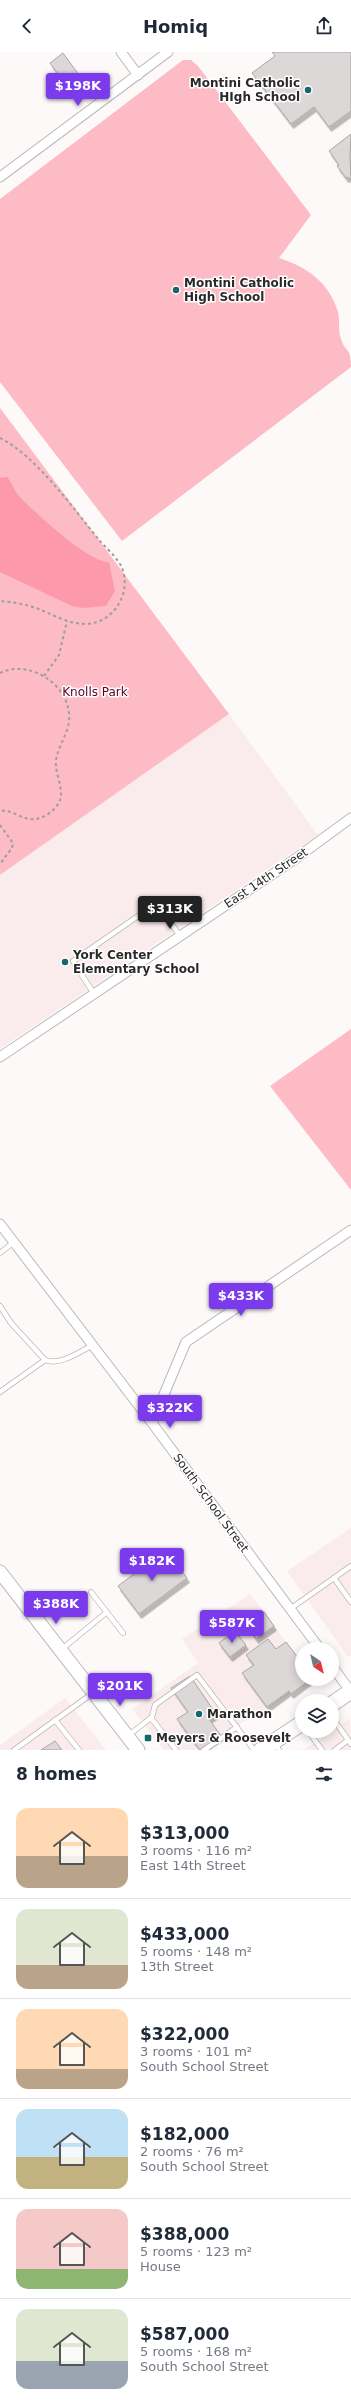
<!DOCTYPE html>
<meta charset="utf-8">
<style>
body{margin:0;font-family:"DejaVu Sans",sans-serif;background:#f2f2f3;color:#1f2937;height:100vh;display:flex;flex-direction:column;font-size:15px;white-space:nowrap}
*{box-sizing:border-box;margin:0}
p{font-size:13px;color:#747a83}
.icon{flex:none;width:22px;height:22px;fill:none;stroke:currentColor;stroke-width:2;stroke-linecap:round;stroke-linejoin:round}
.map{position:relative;height:1698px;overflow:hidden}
.sheet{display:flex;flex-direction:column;background:#fff;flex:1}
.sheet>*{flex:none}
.needle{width:26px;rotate:145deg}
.buttons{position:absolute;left:295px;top:1590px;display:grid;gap:8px}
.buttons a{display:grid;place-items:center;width:44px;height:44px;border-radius:50%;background:#fff;box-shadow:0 2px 10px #0003;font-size:20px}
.price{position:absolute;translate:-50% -34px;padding:0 9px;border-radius:4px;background:#7c3aed;color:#fff;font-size:13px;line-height:26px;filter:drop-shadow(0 1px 2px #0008)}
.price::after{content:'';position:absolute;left:50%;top:24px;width:12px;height:9px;margin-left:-6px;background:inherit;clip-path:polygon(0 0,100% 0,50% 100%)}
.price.selected{background:#222;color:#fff}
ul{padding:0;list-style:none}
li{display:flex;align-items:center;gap:12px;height:100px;padding:0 16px}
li+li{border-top:1px solid #e0e1e3}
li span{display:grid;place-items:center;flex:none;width:112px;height:80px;border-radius:12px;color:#555}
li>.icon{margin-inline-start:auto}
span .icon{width:48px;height:48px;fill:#fffc;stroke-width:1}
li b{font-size:17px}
h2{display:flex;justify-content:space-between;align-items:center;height:48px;padding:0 16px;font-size:17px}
header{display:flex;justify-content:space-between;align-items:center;height:52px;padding:0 16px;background:#fff;font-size:18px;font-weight:700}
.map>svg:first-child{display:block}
.built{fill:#faeced}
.green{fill:#fcbbc5}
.water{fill:#fc99aa}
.building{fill:#ddd8d8;stroke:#aba6a6;filter:url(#shadow)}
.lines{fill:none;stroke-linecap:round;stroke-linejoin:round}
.lane-casing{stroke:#bdb8b8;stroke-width:6}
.street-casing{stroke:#bdb8b8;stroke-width:11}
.secondary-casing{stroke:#bdb8b8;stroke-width:15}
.primary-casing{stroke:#bdb8b8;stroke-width:17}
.path{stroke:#a19d9d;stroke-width:2;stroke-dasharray:3 3;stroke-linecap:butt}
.lane{stroke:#fff;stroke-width:4.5}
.street{stroke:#fff;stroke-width:9}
.secondary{stroke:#fff;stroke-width:13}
.primary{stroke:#fff;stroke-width:15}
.poi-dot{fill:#17666b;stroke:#fff;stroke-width:1.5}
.labels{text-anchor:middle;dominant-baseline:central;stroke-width:3;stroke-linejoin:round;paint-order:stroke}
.poi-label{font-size:12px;font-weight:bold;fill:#2a2828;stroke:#fff;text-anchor:start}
.park-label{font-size:12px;fill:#590020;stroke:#fff}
.street-label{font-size:12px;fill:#2a2828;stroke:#fff}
</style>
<header><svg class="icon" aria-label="back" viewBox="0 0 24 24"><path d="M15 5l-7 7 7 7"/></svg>Homiq<svg class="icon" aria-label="share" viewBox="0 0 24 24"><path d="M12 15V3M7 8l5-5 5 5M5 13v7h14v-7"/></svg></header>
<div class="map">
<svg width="351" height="1698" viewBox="0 0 351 1698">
<defs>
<filter id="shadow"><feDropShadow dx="2.5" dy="4.5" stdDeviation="0" flood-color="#0004"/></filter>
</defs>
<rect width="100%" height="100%" fill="#fef9f9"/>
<!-- built -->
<g class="built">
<path d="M 229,662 L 318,783 L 0,997 L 0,823 Z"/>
<path d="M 351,1476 L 351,1604 L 348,1605 L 287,1519 Z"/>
<path d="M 250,1542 L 302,1611 L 302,1627 L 315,1628 L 195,1698 L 164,1698 L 132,1657 L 198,1611 L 182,1587 Z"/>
<path d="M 65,1646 L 106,1698 L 0,1698 L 0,1693 Z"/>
<path d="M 350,1666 L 351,1698 L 303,1698 L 332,1679 Z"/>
</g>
<!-- green -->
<g class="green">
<path d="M 183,8 L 191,8 L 198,14 L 311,163 L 279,206 C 307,215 329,230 338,260 C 340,268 338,279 341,287 C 345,301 351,294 351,315 L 122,489 L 0,330 L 0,147 Z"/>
<path d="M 0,356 L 229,662 L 0,823 Z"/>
<path d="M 351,977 L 351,1138 L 270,1034 Z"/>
</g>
<!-- water -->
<path class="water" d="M 7,425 C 11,429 14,438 18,443 C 32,458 90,512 109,510 L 115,539 L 106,554 L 83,556 L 72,554 L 0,520 L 0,426 Z"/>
<!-- building -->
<g class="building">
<path d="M 272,0 L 351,0 L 351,59 L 329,75 L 314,55 L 291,72 L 252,21 L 275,4 Z"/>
<path d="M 63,1 L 79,23 L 66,33 L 50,11 Z"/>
<path d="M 351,82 L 350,104 L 351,128 L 348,125 L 346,126 L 337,114 L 339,113 L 329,99 Z"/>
<path d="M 166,1498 L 187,1526 L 139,1562 L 118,1534 Z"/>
<path d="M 264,1560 L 274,1574 L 256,1587 L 246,1572 Z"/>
<path d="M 235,1579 L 246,1593 L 230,1605 L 219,1591 Z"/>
<path d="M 268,1587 L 276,1597 L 286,1590 L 302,1611 L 302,1627 L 311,1627 L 291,1642 L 289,1639 L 267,1655 L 242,1621 L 254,1613 L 246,1603 Z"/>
<path d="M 190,1624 L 216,1662 L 209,1667 L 221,1684 L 200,1698 L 177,1667 L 188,1660 L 171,1636 Z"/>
<path d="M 55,1689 L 62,1698 L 41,1698 Z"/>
</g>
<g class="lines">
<!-- lane casing -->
<g class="lane-casing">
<g id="lane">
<path d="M 94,942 L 73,909 L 157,851 L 180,884"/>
<path d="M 0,1201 L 14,1190"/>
<path d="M 0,1254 L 11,1271 L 45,1308 C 60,1314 79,1300 93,1293"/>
<path d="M 0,1340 L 45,1308"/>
<path d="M 334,1526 L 351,1550"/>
<path d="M 91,1540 L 123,1581"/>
<path d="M 290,1557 L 351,1514"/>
<path d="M 62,1597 L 107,1560"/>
<path d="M 332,1665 L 351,1692"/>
<path d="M 151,1666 L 176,1698"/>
<path d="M 55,1668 L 79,1698"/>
<path d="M 308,1679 L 322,1698"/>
<path d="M 129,1683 L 152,1665 L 155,1653 L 197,1623 L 254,1698"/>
<path d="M 275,1691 L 279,1698"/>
<path d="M 14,1698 L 93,1641"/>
<path d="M 204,1698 L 237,1675"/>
<path d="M 335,1698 L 348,1688"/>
</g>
</g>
<!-- street casing -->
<g class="street-casing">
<g id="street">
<path d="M 121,0 L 138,23"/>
<path d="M 0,125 L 168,0"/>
<path d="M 0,1005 L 295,807 L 351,766"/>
<path d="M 0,1172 L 152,1371 L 320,1597"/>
<path d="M 152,1371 L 186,1290 L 351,1178"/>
<path d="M 332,1614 L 351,1640"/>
</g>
</g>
<!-- secondary casing -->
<g class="secondary-casing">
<path id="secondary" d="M 0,1520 L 138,1698"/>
</g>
<!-- primary casing -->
<g class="primary-casing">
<g id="primary">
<path d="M 332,1652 L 351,1639"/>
<path d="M 261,1698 L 302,1671"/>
</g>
</g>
<!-- path -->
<g class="path">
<path d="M 0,386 C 34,402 75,458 99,488 C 106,496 118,506 122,516 C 130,535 120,559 102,568 C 79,579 57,564 36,556 C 24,552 12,550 0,549"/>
<path d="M 0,621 C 31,606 73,635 69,670 C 67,683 58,695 56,708 C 54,727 71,743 52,759 C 28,779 17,756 0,759"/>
<path d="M 44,624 L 59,603 L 67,569"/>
<path d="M 0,773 L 13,791 L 12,796 L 0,812"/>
</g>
<!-- lane -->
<use href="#lane" class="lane"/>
<!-- street -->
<use href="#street" class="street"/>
<!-- secondary -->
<use href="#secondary" class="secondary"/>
<!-- primary -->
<use href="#primary" class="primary"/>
</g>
<!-- markers -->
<g class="poi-dot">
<circle cx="308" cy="38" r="4"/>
<circle cx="176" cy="238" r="4"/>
<circle cx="65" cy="910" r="4"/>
<circle cx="199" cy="1662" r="4"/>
<rect x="144" y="1682" width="8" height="8" rx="2"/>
</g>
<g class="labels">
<!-- poi labels -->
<g class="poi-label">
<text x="300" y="31" text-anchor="end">Montini Catholic<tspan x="300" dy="14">HIgh School</tspan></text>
<text x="184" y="231">Montini Catholic<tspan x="184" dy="14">High School</tspan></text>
<text x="73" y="903">York Center<tspan x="73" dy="14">Elementary School</tspan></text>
<text x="207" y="1662">Marathon</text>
<text x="156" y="1686">Meyers &amp; Roosevelt</text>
</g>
<!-- park labels -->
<g class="park-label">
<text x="95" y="640">Knolls Park</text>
</g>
<!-- street labels -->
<g class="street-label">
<text transform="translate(266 826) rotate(-34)">East 14th Street</text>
<text transform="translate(211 1451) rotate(54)">South School Street</text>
</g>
</g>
</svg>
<div class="buttons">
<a><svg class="needle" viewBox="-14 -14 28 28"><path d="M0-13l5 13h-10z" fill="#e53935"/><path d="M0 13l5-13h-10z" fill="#747a83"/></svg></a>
<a><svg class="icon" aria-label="layers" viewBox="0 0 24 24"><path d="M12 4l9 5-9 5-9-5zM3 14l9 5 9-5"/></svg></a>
</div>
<b class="price" style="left:78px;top:55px">$198K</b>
<b class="price selected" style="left:170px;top:878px">$313K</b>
<b class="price" style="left:241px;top:1265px">$433K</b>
<b class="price" style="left:170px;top:1377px">$322K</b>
<b class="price" style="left:152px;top:1530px">$182K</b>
<b class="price" style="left:56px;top:1573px">$388K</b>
<b class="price" style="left:232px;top:1592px">$587K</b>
<b class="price" style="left:120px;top:1655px">$201K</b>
</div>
<section class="sheet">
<h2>8 homes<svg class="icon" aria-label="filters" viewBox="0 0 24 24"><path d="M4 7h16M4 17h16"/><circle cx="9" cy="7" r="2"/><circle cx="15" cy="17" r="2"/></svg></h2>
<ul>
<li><span style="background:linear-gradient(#ffd9b3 60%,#b9a48a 0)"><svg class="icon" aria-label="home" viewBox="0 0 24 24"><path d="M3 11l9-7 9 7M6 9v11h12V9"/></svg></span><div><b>$313,000</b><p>3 rooms · 116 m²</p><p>East 14th Street</p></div></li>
<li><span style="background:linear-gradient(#dfe7d0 70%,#b9a48a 0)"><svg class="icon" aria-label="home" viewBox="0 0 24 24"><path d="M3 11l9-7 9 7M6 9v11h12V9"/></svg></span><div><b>$433,000</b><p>5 rooms · 148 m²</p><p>13th Street</p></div></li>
<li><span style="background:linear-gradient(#ffd9b3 75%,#b9a48a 0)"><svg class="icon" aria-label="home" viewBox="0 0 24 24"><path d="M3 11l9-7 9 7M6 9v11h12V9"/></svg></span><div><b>$322,000</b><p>3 rooms · 101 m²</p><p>South School Street</p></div></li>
<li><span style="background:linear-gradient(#bfe0f5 60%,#c2b280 0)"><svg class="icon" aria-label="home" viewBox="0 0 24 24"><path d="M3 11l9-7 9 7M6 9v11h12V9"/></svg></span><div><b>$182,000</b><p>2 rooms · 76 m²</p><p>South School Street</p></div></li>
<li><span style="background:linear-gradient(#f6c9c9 75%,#8fb573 0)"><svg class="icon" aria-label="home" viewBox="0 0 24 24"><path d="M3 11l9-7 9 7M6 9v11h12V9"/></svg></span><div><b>$388,000</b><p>5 rooms · 123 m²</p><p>House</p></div></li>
<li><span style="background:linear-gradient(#dfe7d0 65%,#9aa5b1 0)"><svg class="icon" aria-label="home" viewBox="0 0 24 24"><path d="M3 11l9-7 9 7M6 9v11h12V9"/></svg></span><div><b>$587,000</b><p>5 rooms · 168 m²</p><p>South School Street</p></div></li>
</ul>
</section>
